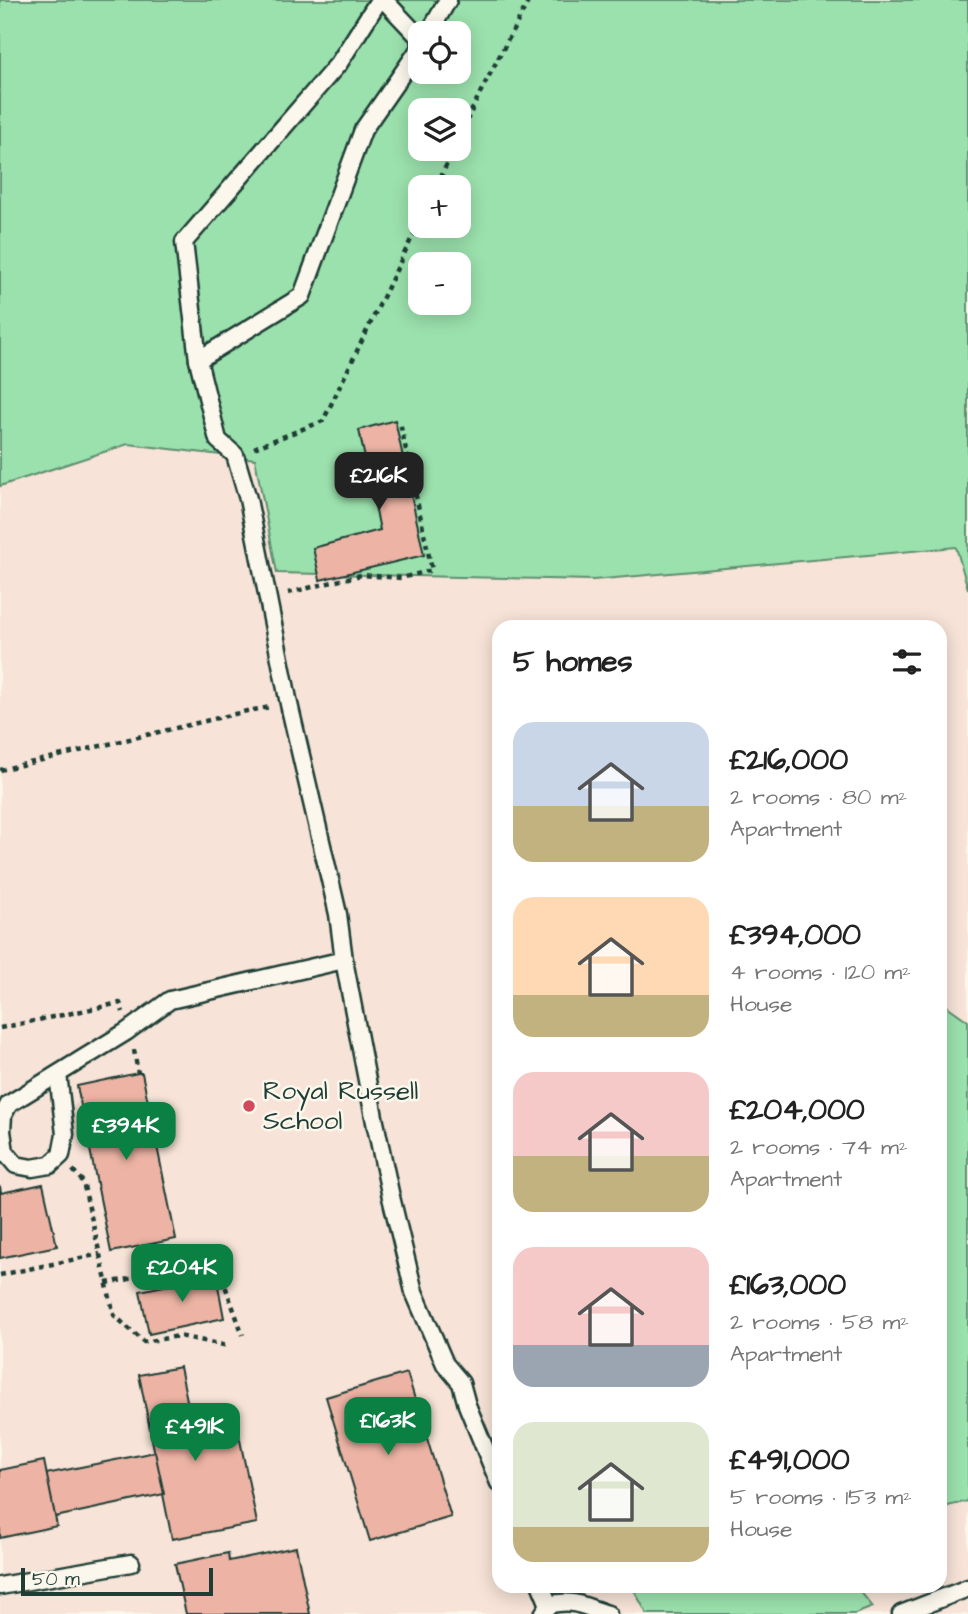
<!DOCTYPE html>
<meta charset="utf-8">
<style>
body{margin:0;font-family:"Architects Daughter",sans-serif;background:#f6f6f6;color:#222;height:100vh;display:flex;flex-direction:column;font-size:26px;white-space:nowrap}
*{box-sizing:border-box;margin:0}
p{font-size:23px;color:#767676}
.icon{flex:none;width:38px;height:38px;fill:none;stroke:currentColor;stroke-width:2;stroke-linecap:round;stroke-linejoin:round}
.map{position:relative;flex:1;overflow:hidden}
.sheet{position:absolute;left:492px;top:620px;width:455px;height:973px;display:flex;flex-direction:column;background:#fff;border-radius:21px;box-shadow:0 4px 18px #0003}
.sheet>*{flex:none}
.tools{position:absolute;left:408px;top:21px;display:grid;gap:14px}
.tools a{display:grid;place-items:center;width:63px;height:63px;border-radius:14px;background:#fff;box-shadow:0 4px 18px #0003;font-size:35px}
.scale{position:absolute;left:21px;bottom:18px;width:192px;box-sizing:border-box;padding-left:7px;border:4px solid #1f3d34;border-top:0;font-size:19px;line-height:24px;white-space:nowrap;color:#1f3d34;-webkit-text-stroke:5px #fbf7ec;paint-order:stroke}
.price{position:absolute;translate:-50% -60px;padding:0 16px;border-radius:14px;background:#0b8043;color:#fff;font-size:23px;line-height:46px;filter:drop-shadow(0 2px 4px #0008)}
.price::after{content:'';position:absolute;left:50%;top:42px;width:21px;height:16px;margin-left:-10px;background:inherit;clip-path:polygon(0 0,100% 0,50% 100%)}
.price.active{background:#222;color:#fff}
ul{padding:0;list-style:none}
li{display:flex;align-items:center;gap:21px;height:175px;padding:0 21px}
li span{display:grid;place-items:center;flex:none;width:196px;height:140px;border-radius:21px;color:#555}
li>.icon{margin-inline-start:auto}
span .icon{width:84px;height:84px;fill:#fffc;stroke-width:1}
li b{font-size:30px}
h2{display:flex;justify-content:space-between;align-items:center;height:84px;padding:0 21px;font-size:30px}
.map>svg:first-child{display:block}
.built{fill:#f7e3d7;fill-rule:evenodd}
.green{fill:#9be1ad;stroke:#5d8f70;stroke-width:2;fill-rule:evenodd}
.building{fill:#edb4a5;stroke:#1f3d34;stroke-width:2}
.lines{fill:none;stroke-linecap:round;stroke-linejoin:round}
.service-casing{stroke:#1f3d34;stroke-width:21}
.path{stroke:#1f3d34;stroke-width:4.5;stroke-dasharray:5 5;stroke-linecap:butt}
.service{stroke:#fbf7ec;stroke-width:16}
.poi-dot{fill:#d1495b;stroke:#fbf7ec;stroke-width:2.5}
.labels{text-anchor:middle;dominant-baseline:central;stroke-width:5;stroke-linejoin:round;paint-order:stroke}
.poi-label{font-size:26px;fill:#1f3d34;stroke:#fbf7ec;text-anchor:start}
</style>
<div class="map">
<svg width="968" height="1614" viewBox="0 0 968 1614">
<rect width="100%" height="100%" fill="#fbf7ec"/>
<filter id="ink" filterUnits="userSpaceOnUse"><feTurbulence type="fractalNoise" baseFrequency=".0143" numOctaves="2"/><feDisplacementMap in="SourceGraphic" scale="14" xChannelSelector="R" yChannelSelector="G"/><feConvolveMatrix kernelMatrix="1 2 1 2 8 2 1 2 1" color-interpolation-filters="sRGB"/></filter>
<g filter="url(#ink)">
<!-- built -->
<path class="built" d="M 0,0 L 968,0 L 968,1614 L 0,1614 ZM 420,33 L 458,33 L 458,72 L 420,72 ZM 420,110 L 458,110 L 458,149 L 420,149 ZM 420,187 L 458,187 L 458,226 L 420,226 ZM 420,264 L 458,264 L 458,303 L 420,303 ZM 499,626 L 940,626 L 940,1586 L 499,1586 Z"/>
<!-- green -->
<g class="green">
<path d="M 0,0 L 968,0 L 968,589 L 956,547 L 593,580 L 277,573 L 255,459 L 128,444 L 0,486 ZM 420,33 L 458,33 L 458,72 L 420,72 ZM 420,110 L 458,110 L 458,149 L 420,149 ZM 420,187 L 458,187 L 458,226 L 420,226 ZM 420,264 L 458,264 L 458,303 L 420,303 Z"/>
<path d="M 940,1001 L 968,1021 L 968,1501 L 940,1508 Z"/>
<path d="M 625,1586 L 856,1586 L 873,1607 L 855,1614 L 647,1614 L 634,1590 Z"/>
</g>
<!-- building -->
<g class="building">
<path d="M 395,420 L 424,555 L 320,580 L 313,548 L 380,530 L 359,430 Z"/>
<path d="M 138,1073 L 142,1073 L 176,1239 L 111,1252 L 77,1086 Z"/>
<path d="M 43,1184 L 57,1246 L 0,1258 L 0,1186 L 1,1193 Z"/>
<path d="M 216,1275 L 224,1318 L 149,1334 L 140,1291 Z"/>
<path d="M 180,1367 L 195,1438 L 238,1430 L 257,1523 L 172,1539 L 139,1375 Z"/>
<path d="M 407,1373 L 451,1517 L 370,1541 L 326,1397 Z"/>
<path d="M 155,1452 L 164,1494 L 55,1517 L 46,1474 Z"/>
<path d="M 44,1461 L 57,1526 L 0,1538 L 0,1470 Z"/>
<path d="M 296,1547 L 310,1614 L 186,1614 L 175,1564 L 228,1553 L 229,1561 Z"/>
</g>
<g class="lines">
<!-- service casing -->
<g class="service-casing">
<g id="service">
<path d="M 384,0 L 420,38"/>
<path d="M 429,33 L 448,0"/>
<path d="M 420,48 L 363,130 L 302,296 L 198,360 L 218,440 L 235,455 L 248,499 L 289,704 L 338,914 L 344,960 L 375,1122 L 391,1197 L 414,1292 L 445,1364 L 461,1383 L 467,1405 L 499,1483"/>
<path d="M 198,360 L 184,242 L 339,63 L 379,0"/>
<path d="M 58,1074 L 65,1134 L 61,1155 L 50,1165 L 32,1168 L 16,1165 L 5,1152 L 2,1131 L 3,1115 L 9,1104 L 126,1032 L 170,1000 L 344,960"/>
<path d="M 0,1586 L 131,1563"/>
<path d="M 541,1586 L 549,1605"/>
<path d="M 543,1614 L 549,1605 C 574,1598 584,1607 608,1614"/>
<path d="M 901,1614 L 968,1588"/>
</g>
</g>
<!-- path -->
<g class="path">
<path d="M 458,139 L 480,93 L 529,0"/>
<path d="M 436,187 L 454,149"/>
<path d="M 254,448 L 323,421 L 420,221"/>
<path d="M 288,593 L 361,575 L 401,578 L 432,570 L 400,422"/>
<path d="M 0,770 L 247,711 L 271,707"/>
<path d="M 0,1028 L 120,1003 L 123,1012"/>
<path d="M 134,1050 L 138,1073"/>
<path d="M 73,1170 L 83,1182 L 114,1315 L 144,1342 L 179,1336 L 229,1346"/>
<path d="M 0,1275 L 100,1254"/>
<path d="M 106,1283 L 165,1273 L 216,1261 L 243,1335"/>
</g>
<!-- service -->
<use href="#service" class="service"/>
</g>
</g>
<!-- markers -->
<circle class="poi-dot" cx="249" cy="1106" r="7"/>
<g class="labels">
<!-- poi labels -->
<g class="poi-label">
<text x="263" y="1091">Royal Russell<tspan x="263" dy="30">School</tspan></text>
</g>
</g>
</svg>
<div class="tools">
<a><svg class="icon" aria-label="locate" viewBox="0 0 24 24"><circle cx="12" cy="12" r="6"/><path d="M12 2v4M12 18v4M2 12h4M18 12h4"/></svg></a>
<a><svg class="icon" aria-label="layers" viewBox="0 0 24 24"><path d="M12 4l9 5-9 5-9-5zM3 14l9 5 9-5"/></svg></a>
<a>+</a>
<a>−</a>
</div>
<div class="scale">50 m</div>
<b class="price active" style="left:379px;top:512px">£216K</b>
<b class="price" style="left:126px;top:1162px">£394K</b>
<b class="price" style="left:182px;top:1304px">£204K</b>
<b class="price" style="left:388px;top:1457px">£163K</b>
<b class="price" style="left:195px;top:1463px">£491K</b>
<section class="sheet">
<h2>5 homes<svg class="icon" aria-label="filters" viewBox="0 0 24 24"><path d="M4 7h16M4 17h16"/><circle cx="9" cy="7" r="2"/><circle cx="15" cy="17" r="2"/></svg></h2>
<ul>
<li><span style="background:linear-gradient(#c9d6e8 60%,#c2b280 0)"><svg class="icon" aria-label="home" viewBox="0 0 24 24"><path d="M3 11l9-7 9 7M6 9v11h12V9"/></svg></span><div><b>£216,000</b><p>2 rooms · 80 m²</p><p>Apartment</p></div></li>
<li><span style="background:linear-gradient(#ffd9b3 70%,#c2b280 0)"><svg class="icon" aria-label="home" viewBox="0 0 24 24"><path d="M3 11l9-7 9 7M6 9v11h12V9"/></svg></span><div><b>£394,000</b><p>4 rooms · 120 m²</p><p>House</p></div></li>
<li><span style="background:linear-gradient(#f6c9c9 60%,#c2b280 0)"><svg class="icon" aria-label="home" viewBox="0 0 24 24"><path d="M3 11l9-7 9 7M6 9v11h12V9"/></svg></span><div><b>£204,000</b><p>2 rooms · 74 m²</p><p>Apartment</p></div></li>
<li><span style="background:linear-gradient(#f6c9c9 70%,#9aa5b1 0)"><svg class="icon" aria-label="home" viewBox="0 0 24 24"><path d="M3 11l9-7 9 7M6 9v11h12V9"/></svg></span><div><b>£163,000</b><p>2 rooms · 58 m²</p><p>Apartment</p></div></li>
<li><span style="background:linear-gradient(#dfe7d0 75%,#c2b280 0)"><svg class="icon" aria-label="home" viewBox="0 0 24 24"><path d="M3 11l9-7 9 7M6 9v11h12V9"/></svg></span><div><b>£491,000</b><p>5 rooms · 153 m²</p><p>House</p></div></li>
</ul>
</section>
</div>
